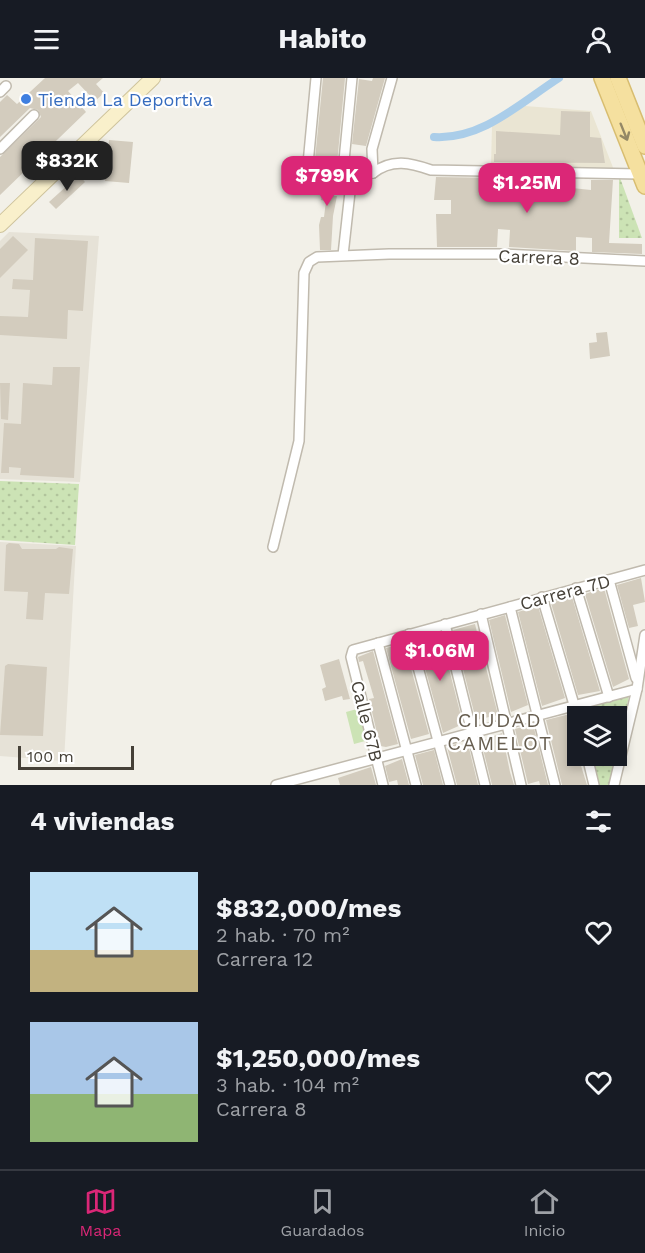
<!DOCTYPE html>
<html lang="es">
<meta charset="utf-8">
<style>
body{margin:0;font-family:"Work Sans",sans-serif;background:#20242c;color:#f1f3f6;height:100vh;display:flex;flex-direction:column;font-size:22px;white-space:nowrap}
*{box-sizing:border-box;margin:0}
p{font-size:20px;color:#9ea1a6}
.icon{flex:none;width:33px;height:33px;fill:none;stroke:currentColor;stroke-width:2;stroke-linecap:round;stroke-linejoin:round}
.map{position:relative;height:707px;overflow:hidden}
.drawer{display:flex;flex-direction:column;background:#171b24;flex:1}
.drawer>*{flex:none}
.fabs{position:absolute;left:567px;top:628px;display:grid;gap:12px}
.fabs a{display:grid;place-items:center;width:60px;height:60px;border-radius:0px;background:#171b24;box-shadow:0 3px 9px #0003;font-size:30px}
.scale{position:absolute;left:18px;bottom:15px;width:116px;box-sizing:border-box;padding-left:6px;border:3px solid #454037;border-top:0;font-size:16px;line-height:21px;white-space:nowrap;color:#454037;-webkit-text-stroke:4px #fff;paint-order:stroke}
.price{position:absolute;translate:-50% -51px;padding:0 14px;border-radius:12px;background:#db2777;color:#fff;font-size:20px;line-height:39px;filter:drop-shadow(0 2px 3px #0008)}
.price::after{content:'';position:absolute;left:50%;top:36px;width:18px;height:14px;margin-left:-9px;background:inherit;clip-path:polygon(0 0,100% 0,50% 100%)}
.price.current{background:#222;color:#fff}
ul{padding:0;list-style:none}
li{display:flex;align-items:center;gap:18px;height:150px;padding:0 30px}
li span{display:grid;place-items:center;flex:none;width:168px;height:120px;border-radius:0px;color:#555}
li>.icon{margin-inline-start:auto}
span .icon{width:72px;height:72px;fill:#fffc;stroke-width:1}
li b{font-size:26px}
h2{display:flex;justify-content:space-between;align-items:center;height:72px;padding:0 30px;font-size:26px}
header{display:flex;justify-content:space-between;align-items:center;height:78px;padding:0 30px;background:#171b24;font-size:27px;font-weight:700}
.menu{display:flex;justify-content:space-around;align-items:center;height:84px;border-top:2px solid #363941;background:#171b24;font-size:16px;color:#9ea1a6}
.menu a{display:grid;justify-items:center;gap:3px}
.menu .current{color:#db2777}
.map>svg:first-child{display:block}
.residential{fill:#e6e2d7}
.education{fill:#eae5d3}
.grass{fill:#cce3b5}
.park{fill:url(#park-dots)}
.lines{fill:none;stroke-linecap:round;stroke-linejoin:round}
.canal{stroke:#aacde9;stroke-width:8}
.building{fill:#d3ccbe}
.minor-casing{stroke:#c0baae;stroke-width:12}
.secondary-casing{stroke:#cec39c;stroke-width:16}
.primary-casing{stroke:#d8bd70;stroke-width:18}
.minor{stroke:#fff;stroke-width:9}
.secondary{stroke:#f9f0cb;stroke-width:14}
.primary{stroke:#f5e09f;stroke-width:15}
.oneway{stroke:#948866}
.shop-dot{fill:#3f7fe0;stroke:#fff;stroke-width:2}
.labels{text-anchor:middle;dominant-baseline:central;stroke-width:4.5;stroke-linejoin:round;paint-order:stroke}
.shop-label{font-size:18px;fill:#366cbe;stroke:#fff;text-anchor:start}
.street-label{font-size:18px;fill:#454037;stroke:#fff}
.neighbourhood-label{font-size:20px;letter-spacing:1.5px;fill:#675e50;stroke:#fff}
</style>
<header><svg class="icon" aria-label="menu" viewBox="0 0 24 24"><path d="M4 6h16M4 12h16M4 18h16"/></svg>Habito<svg class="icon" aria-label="person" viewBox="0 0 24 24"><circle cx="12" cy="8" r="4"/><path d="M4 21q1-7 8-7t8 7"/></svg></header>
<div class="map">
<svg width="645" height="707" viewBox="0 0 645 707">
<defs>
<pattern id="park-dots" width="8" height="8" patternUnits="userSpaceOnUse" patternTransform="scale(1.5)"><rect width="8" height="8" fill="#cce3b5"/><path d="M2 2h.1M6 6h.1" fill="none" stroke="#b1c49c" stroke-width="1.8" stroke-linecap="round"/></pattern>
</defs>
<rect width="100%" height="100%" fill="#f2f0e8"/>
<!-- residential -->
<g class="residential">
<path d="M 9,154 L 99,158 L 80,404 L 0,401 L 0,163 Z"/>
<path d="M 0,464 L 76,468 L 64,683 L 0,678 Z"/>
</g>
<!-- education -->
<path class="education" d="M 525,28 L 591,33 L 614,92 L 491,87 L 492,48 Z"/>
<!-- grass -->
<path class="grass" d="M 361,630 L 369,662 L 354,666 L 346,634 Z"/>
<!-- park -->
<g class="park">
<path d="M 619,97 L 642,160 L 619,160 Z"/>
<path d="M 0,403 L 79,406 L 75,467 L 0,462 Z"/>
<path d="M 629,617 L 613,702 L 611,707 L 599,707 L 591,678 L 616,678 L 616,639 L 580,639 L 577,630 Z"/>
</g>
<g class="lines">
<!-- canal -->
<path class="canal" d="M 434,59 C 482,62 520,25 559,0"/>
</g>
<!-- building -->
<g class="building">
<path d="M 45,0 L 103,0 L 96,6 L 104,15 L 95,23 L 78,5 L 68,13 L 86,34 L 0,117 L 0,79 L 41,39 L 38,32 L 30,30 L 0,59 L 0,24 L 7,17 L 17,26 Z"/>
<path d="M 323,0 L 345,0 L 337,86 L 315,81 Z"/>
<path d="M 373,0 L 385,0 L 366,68 L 352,66 L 359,1 L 372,3 Z"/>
<path d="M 561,33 L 590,34 L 590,59 L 601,60 L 605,85 L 494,84 L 494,76 L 496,76 L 496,53 L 560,57 Z"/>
<path d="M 109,62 L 133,64 L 129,105 L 105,103 Z"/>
<path d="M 314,94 L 341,100 L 340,105 L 336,104 L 334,118 L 337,118 L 333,138 L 331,172 L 320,172 L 319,147 L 321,139 L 324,139 L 326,123 L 321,122 L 322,114 L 315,113 Z"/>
<path d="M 79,97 L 85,104 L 56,131 L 49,124 Z"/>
<path d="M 436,99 L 500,100 L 500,110 L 512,111 L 514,100 L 572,101 L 572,110 L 591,112 L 591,102 L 613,102 L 609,165 L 642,166 L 642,176 L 592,174 L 592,160 L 576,159 L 576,173 L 509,169 L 510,152 L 498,151 L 497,169 L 437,169 L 436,136 L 451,136 L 451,122 L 434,122 Z"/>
<path d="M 13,158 L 28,172 L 0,200 L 0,171 Z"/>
<path d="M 35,160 L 88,163 L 83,233 L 68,232 L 67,261 L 0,257 L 0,238 L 28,239 L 30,212 L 12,211 L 13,201 L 33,202 Z"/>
<path d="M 607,254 L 610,278 L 590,281 L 589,265 L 597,264 L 596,255 Z"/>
<path d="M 53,289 L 80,289 L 74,400 L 20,397 L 21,390 L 9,389 L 9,395 L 1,395 L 4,345 L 21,346 L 23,305 L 52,307 Z"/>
<path d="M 0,305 L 10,305 L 8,342 L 1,341 Z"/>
<path d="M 9,465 L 19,466 L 22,471 L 56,471 L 59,469 L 73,471 L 69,516 L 45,515 L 43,542 L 26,541 L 28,514 L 4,513 L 6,467 Z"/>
<path d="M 641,500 L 645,524 L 633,527 L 638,548 L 629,550 L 617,507 Z"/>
<path d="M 604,510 L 629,601 L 613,609 L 585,516 Z"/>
<path d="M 572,519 L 600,613 L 578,617 L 551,525 Z"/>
<path d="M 538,528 L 565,620 L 542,628 L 518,534 Z"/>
<path d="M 505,537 L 528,627 L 511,634 L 489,542 Z"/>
<path d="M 475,546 L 498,637 L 476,642 L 453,552 Z"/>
<path d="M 440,555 L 463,646 L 443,655 L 417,561 Z"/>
<path d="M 404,565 L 429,656 L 411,661 L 386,570 Z"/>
<path d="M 373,573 L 398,666 L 386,669 L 380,668 L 369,621 L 374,620 L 363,583 L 359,584 L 358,579 Z"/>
<path d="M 339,581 L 350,621 L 343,622 L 342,618 L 325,623 L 322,611 L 326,609 L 320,587 Z"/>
<path d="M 8,586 L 47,589 L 43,658 L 0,657 L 5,588 Z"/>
<path d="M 570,636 L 578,659 L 578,678 L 587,707 L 562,707 L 546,642 Z"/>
<path d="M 533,646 L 548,707 L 540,707 L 539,703 L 528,706 L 515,651 Z"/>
<path d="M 502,655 L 510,694 L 514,707 L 492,707 L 481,663 Z"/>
<path d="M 456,666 L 458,673 L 469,670 L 478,707 L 457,707 L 447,669 Z"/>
<path d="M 434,672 L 443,707 L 423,707 L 415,677 Z"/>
<path d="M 402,681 L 409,707 L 398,707 L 397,702 L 389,704 L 385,688 Z"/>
<path d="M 371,689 L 376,707 L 340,707 L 338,700 Z"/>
</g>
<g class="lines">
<!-- minor casing -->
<g class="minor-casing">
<g id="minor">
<path d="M 316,0 L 308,86 L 352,96 L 373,95"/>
<path d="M 0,14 L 6,8"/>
<path d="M 0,71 L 34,37"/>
<path d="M 343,93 L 352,0"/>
<path d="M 373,95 C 392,80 411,85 431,92 L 640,96"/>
<path d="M 373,95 L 372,71 L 392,0"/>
<path d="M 343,177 L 352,96"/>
<path d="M 273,469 L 299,363 L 304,195 L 309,184 L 317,179 L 389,176 L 505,176 L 645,183"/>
<path d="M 609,502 L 636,600"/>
<path d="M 576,510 L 609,619"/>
<path d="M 542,519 L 578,640"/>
<path d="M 510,529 L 555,707"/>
<path d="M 481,536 L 521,707"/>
<path d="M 445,546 L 485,707"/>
<path d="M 409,556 L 450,707"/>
<path d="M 378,565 L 416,707"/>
<path d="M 587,678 L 594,707"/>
<path d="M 276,707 L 637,611"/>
<path d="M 383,707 L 351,579 L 353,572 L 645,492"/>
<path d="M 614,707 L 637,611 L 645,557"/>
</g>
</g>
<!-- secondary casing -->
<g class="secondary-casing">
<path id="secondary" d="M 0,147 L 153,0"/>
</g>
<!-- primary casing -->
<g class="primary-casing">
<g id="primary">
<path d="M 602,0 L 645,108"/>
<path d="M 618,0 L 645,68"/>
</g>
</g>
<!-- minor -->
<use href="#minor" class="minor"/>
<!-- secondary -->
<use href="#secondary" class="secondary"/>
<!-- primary -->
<use href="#primary" class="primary"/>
</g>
<!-- one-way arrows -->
<defs><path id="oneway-shaft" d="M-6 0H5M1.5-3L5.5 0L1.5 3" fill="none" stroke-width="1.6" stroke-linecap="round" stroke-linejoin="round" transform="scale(1.5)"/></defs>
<use class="oneway" href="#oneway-shaft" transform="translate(624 54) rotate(68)"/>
<!-- markers -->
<circle class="shop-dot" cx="26" cy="21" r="6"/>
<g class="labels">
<!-- shop labels -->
<g class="shop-label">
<text x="38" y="21">Tienda La Deportiva</text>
</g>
<!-- street labels -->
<g class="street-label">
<text transform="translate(539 179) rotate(2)">Carrera 8</text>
<text transform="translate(565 514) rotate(-15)">Carrera 7D</text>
<text transform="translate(367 643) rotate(76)">Calle 67B</text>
</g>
<!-- neighbourhood labels -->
<g class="neighbourhood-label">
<text x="500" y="642">CIUDAD<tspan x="500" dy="23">CAMELOT</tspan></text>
</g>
</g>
</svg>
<div class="fabs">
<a><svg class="icon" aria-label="layers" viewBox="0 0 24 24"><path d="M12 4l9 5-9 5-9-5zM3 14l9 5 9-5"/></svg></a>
</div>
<div class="scale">100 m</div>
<b class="price current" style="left:67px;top:114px">$832K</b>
<b class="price" style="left:327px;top:129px">$799K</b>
<b class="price" style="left:527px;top:136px">$1.25M</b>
<b class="price" style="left:440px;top:604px">$1.06M</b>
</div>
<section class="drawer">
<h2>4 viviendas<svg class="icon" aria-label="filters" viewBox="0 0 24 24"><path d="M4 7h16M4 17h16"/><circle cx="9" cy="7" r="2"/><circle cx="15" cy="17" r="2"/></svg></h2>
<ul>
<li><span style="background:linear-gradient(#bfe0f5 65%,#c2b280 0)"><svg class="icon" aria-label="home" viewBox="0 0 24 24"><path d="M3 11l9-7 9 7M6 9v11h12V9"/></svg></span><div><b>$832,000/mes</b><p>2 hab. · 70 m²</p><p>Carrera 12</p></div><svg class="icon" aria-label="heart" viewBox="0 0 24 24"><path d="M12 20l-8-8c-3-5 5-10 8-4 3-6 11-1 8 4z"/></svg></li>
<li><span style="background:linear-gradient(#a9c7e8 60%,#8fb573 0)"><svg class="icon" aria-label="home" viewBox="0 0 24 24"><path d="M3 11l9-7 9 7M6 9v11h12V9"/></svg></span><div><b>$1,250,000/mes</b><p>3 hab. · 104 m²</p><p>Carrera 8</p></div><svg class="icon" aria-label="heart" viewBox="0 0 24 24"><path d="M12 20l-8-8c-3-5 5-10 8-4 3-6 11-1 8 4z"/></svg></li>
</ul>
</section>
<nav class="menu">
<a class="current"><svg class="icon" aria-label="map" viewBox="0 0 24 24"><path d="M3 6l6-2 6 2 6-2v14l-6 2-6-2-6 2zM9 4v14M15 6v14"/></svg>Mapa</a>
<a><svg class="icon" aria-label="saved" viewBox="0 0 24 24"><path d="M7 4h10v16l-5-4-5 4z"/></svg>Guardados</a>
<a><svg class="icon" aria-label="home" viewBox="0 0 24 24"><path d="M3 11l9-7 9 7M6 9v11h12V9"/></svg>Inicio</a>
</nav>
